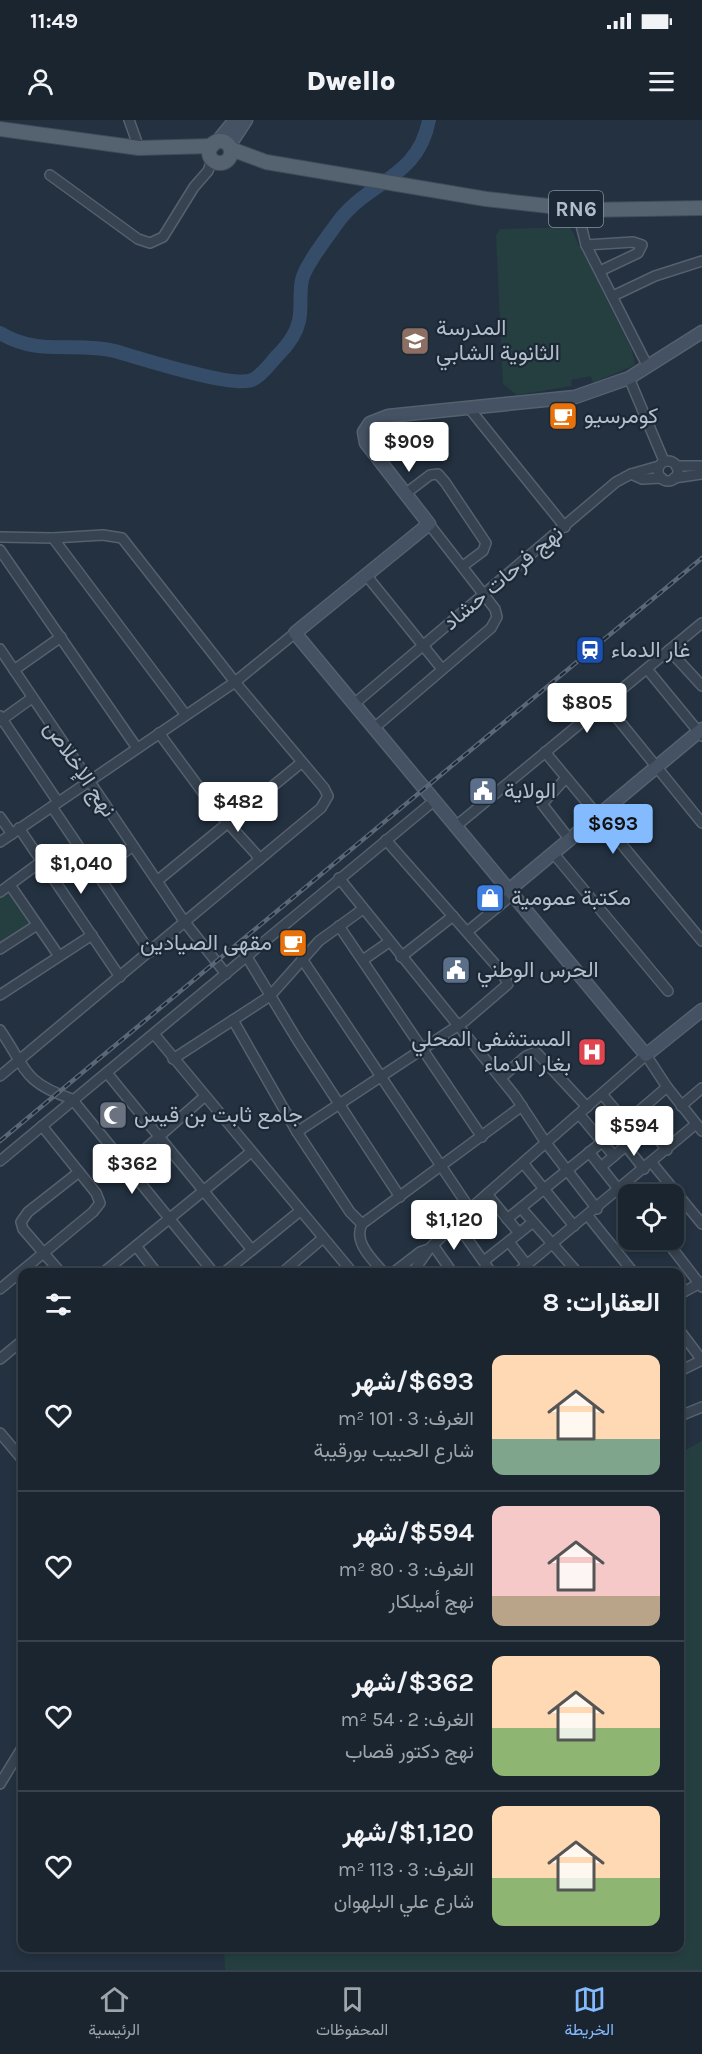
<!DOCTYPE html>
<html lang="ar">
<meta charset="utf-8">
<style>
body{margin:0;font-family:Karla,Vazirmatn,sans-serif;background:#27313c;color:#f1f3f6;direction:rtl;height:100vh;display:flex;flex-direction:column;font-size:22px;white-space:nowrap}
*{box-sizing:border-box;margin:0}
p{font-size:20px;color:#9fa5ab}
.icon{flex:none;width:33px;height:33px;fill:none;stroke:currentColor;stroke-width:2;stroke-linecap:round;stroke-linejoin:round}
.map{position:relative;flex:1;overflow:hidden;direction:ltr}
.panel{position:absolute;left:18px;top:1148px;width:666px;height:684px;display:flex;flex-direction:column;background:#1a2530;border-radius:12px;box-shadow:0 3px 9px #0003,0 0 0 2px #38424c;direction:rtl}
.panel>*{flex:none}
.buttons{position:absolute;left:618px;top:1064px;display:grid;gap:12px}
.buttons a{display:grid;place-items:center;width:66px;height:66px;border-radius:12px;background:#1a2530;box-shadow:0 3px 9px #0003,0 0 0 2px #38424c;font-size:30px}
.price{position:absolute;translate:-50% -51px;padding:0 14px;border-radius:6px;background:#fff;color:#222;font-size:20px;line-height:39px;filter:drop-shadow(0 2px 3px #0008)}
.price::after{content:'';position:absolute;left:50%;top:36px;width:18px;height:14px;margin-left:-9px;background:inherit;clip-path:polygon(0 0,100% 0,50% 100%)}
.price.current{background:#84bafe;color:#111}
ul{padding:0;list-style:none}
li{display:flex;align-items:center;gap:18px;height:150px;padding:0 24px}
li+li{border-top:2px solid #38424c}
li span{display:grid;place-items:center;flex:none;width:168px;height:120px;border-radius:12px;color:#555}
li>.icon{margin-inline-start:auto}
span .icon{width:72px;height:72px;fill:#fffc;stroke-width:1}
li b{font-size:26px}
h2{display:flex;justify-content:space-between;align-items:center;height:72px;padding:0 24px;font-size:26px}
.status{display:flex;justify-content:space-between;align-items:center;height:42px;padding:0 30px;background:#1a2530;direction:ltr}
.status svg{height:16px;fill:currentColor}
header{display:flex;justify-content:space-between;align-items:center;height:78px;padding:0 24px;background:#1a2530;font-size:27px;font-weight:800}
.menu{display:flex;justify-content:space-around;align-items:center;height:84px;border-top:2px solid #38424c;background:#1a2530;font-size:16px;color:#9fa5ab}
.menu a{display:grid;justify-items:center;gap:3px}
.menu .current{color:#84bafe}
.map>svg:first-child{display:block}
.green{fill:#253f41}
.lines{fill:none;stroke-linecap:round;stroke-linejoin:round}
.river{stroke:#354d68;stroke-width:14}
.street-casing{stroke:#55616e;stroke-width:12}
.secondary-casing{stroke:#55616e;stroke-width:15}
.primary-casing{stroke:#404c59;stroke-width:16}
.street{stroke:#374350;stroke-width:9}
.secondary{stroke:#455263;stroke-width:12}
.primary{stroke:#556270;stroke-width:14}
.rail-casing{stroke:#596777;stroke-width:4.5}
.rail{stroke:#1c2835;stroke-width:2;stroke-dasharray:7;stroke-linecap:butt}
.labels{text-anchor:middle;dominant-baseline:central;stroke-width:4.5;stroke-linejoin:round;paint-order:stroke}
.shield{fill:#1c2835;stroke:#86919e;stroke-width:1.5}
.shield-label{font-size:21px;font-weight:bold;fill:#b3becb}
.poi-label{font-size:22px;fill:#b3becb;stroke:#1c2835;text-anchor:start}
.street-label{font-size:22px;fill:#b3becb;stroke:#1c2835}
</style>
<div class="status"><b>11:49</b><svg viewBox="0 0 49 12"><path d="M0 12V9h3v3zM5 12V6h3v6zM10 12V3h3v9zM15 12V0h3v12zM26 1h20v11H26zM47 4h2v5h-2z"/></svg></div>
<header><svg class="icon" aria-label="menu" viewBox="0 0 24 24"><path d="M4 6h16M4 12h16M4 18h16"/></svg>Dwello<svg class="icon" aria-label="person" viewBox="0 0 24 24"><circle cx="12" cy="8" r="4"/><path d="M4 21q1-7 8-7t8 7"/></svg></header>
<div class="map">
<svg width="702" height="1850" viewBox="0 0 702 1850">
<rect width="100%" height="100%" fill="#233140"/>
<!-- green -->
<g class="green">
<path d="M 570,107 L 632,230 L 635,245 L 593,263 L 591,256 L 571,260 L 572,266 L 517,275 L 503,264 L 496,115 L 500,109 Z"/>
<path d="M 9,770 L 33,804 L 0,825 L 0,776 Z"/>
<path d="M 702,1321 L 702,1850 L 225,1850 L 224,1827 L 680,1827 L 680,1333 Z"/>
</g>
<g class="lines">
<!-- river -->
<path class="river" d="M 0,213 C 39,237 75,221 115,231 C 139,238 232,268 252,260 C 262,256 271,242 278,235 C 288,225 296,215 299,201 C 302,187 299,173 302,160 C 305,145 329,115 338,102 C 369,60 418,59 429,0"/>
<!-- street casing -->
<g class="street-casing">
<g id="street">
<path d="M 129,0 L 139,28"/>
<path d="M 50,55 L 138,119 L 150,123 L 163,117 L 194,67 L 208,51 L 212,40"/>
<path d="M 577,89 L 586,125 L 648,247"/>
<path d="M 586,125 L 633,122 L 642,125 L 638,133 L 600,151"/>
<path d="M 613,176 L 655,156 L 702,141"/>
<path d="M 629,258 L 664,341"/>
<path d="M 469,288 L 565,407"/>
<circle cx="668" cy="351" r="10"/>
<path d="M 676,346 L 702,346"/>
<path d="M 631,354 L 642,359 L 662,358"/>
<path d="M 674,358 L 702,354"/>
<path d="M 405,374 L 430,355 L 438,354 L 445,362 L 486,423 L 483,431 L 463,446"/>
<path d="M 0,417 L 53,418 L 103,415 L 122,418 L 235,562 L 324,668 L 328,676 L 321,688 L 0,956"/>
<path d="M 53,418 L 185,594"/>
<path d="M 0,430 L 137,628"/>
<path d="M 366,455 L 442,549"/>
<path d="M 0,529 L 184,801 L 226,854"/>
<path d="M 669,530 L 702,566"/>
<path d="M 647,549 L 702,616"/>
<path d="M 14,550 L 61,517"/>
<path d="M 604,582 L 702,703"/>
<path d="M 354,584 L 616,362 L 631,354 L 659,346"/>
<path d="M 0,596 L 58,682"/>
<path d="M 0,601 L 32,578"/>
<path d="M 374,608 L 491,508 L 497,497 L 495,489 L 429,404"/>
<path d="M 159,613 L 215,689 L 256,734 L 259,740"/>
<path d="M 545,632 L 702,821"/>
<path d="M 566,658 L 542,684 L 570,720"/>
<path d="M 52,687 L 150,832"/>
<path d="M 0,697 L 12,714"/>
<path d="M 456,706 L 702,503"/>
<path d="M 19,708 L 120,857"/>
<path d="M 0,722 L 235,562 L 295,513"/>
<path d="M 554,734 L 668,871"/>
<path d="M 96,753 L 133,726"/>
<path d="M 339,758 L 515,976 L 546,1023 L 597,1089"/>
<path d="M 157,761 L 301,643"/>
<path d="M 10,765 L 59,836"/>
<path d="M 0,772 L 42,741"/>
<path d="M 339,806 L 482,1017"/>
<path d="M 467,812 L 512,775"/>
<path d="M 0,829 L 37,805"/>
<path d="M 247,837 L 298,921 L 400,1077"/>
<path d="M 401,837 L 453,796"/>
<path d="M 302,839 L 470,1089"/>
<path d="M 363,840 L 389,822"/>
<path d="M 0,875 L 92,815"/>
<path d="M 233,900 L 297,1012 L 350,1092 L 362,1104"/>
<path d="M 0,910 C 27,949 22,962 72,979 L 213,1152"/>
<path d="M 154,914 L 352,1152"/>
<path d="M 173,939 L 270,876 L 319,821 L 363,789"/>
<path d="M 107,953 L 252,1130"/>
<path d="M 501,958 L 526,936 L 536,932 L 587,987"/>
<path d="M 602,974 L 637,1016"/>
<path d="M 681,986 L 702,968"/>
<path d="M 638,993 L 667,1030"/>
<path d="M 579,994 L 614,1036"/>
<path d="M 625,1003 L 667,967"/>
<path d="M 297,1012 L 465,901 L 508,864 L 501,851 L 386,720"/>
<path d="M 626,1026 L 644,1049"/>
<path d="M 589,1032 L 619,1070"/>
<path d="M 0,1041 L 435,680"/>
<path d="M 523,1043 L 574,1106"/>
<path d="M 652,1043 L 702,1104"/>
<path d="M 126,1046 L 205,976"/>
<path d="M 601,1047 L 649,1006"/>
<path d="M 487,1074 L 519,1113"/>
<path d="M 521,1088 L 577,1152"/>
<path d="M 588,1096 L 633,1152"/>
<path d="M 507,1099 L 602,1022"/>
<path d="M 456,1103 L 491,1152"/>
<path d="M 665,1119 L 702,1167"/>
<path d="M 509,1122 L 527,1145"/>
<path d="M 433,1125 L 452,1152"/>
<path d="M 136,1126 L 156,1152"/>
<path d="M 484,1141 L 533,1102"/>
<path d="M 60,1152 L 23,1109 L 21,1102 L 28,1092 L 79,1052"/>
<path d="M 104,1152 L 251,1032"/>
<path d="M 225,1152 L 300,1091"/>
<path d="M 283,1152 L 323,1118"/>
<path d="M 383,1152 C 372,1139 353,1122 362,1104 L 522,986"/>
<path d="M 394,1152 L 420,1132 L 429,1129"/>
<path d="M 413,1152 L 429,1129 L 470,1089 L 646,935 L 667,967 L 702,1011"/>
<path d="M 518,1152 L 696,1004"/>
<path d="M 0,1169 L 93,1092 L 100,1083 L 96,1073 L 42,1006"/>
<path d="M 680,1174 L 702,1162"/>
<path d="M 680,1211 L 702,1240"/>
<path d="M 0,1239 L 22,1221"/>
<path d="M 680,1251 L 702,1240"/>
<path d="M 680,1296 L 702,1287"/>
<path d="M 0,1313 L 22,1339"/>
<path d="M 0,1664 L 22,1628"/>
</g>
</g>
<!-- secondary casing -->
<g class="secondary-casing">
<g id="secondary">
<path d="M 216,23 L 235,0"/>
<path d="M 229,26 L 246,0"/>
<path d="M 702,212 L 629,258 L 575,277 L 388,296 L 370,303 L 364,312 L 366,323 L 429,404 L 295,513 L 646,935 L 702,890"/>
<path d="M 509,770 L 702,609"/>
</g>
</g>
<!-- primary casing -->
<g class="primary-casing">
<g id="primary">
<path d="M 0,9 L 139,28 L 212,26"/>
<circle cx="220" cy="32" r="11"/>
<path d="M 231,29 L 266,42 L 486,79 L 585,90 L 702,88"/>
</g>
</g>
<!-- street -->
<use href="#street" class="street"/>
<!-- secondary -->
<use href="#secondary" class="secondary"/>
<!-- primary -->
<use href="#primary" class="primary"/>
<!-- rail casing -->
<g class="rail-casing">
<path id="rail" d="M 0,1021 L 702,438"/>
</g>
<!-- rail -->
<use href="#rail" class="rail"/>
</g>
<!-- icons -->
<defs>
<g id="school-square" transform="scale(1.5)"><rect x="-9" y="-9" width="18" height="18" rx="4" fill="#8d6e63" stroke="#1c2835"/><path d="M0-5L7-2L0 1L-7-2ZM-4 1L0 2.5L4 1V4Q0 6-4 4Z" fill="#fff"/></g>
<g id="cafe-square" transform="scale(1.5)"><rect x="-9" y="-9" width="18" height="18" rx="4" fill="#e8710a" stroke="#1c2835"/><path d="M-5.5-4.5H6V0H3Q3 3.5 0 3.5H-2.5Q-5.5 3.5-5.5 0ZM3-3.2v2h1.7v-2ZM-6 4.5H4V6H-6Z" fill="#fff"/></g>
<g id="station-square" transform="scale(1.5)"><rect x="-9" y="-9" width="18" height="18" rx="4" fill="#1a4fb4" stroke="#1c2835"/><path d="M-3-6H3Q5-6 5-4V2Q5 4 3 4L4.5 6H3L1.5 4h-3L-3 6H-4.5L-3 4Q-5 4-5 2V-4Q-5-6-3-6ZM-3.5-4v3h7v-3ZM-3.5 1v1.5H-2V1ZM2 1v1.5H3.5V1Z" fill="#fff"/></g>
<g id="civic-square" transform="scale(1.5)"><rect x="-9" y="-9" width="18" height="18" rx="4" fill="#5c6f8a" stroke="#1c2835"/><path d="M-.6-6.5H3V-4.5H.6V-3L4-1V1h2V6H-6V1h2V-1L-.6-3ZM-1.2 2.5V6h2.4V2.5Z" fill="#fff"/></g>
<g id="shop-square" transform="scale(1.5)"><rect x="-9" y="-9" width="18" height="18" rx="4" fill="#3f7fe0" stroke="#1c2835"/><path d="M-5-2.5h2.3a2.7 3.5 0 0 1 5.4 0H5L5.5 6h-11ZM-1.5-2.5h3a1.5 2.3 0 0 0-3 0Z" fill="#fff"/></g>
<g id="hospital-square" transform="scale(1.5)"><rect x="-9" y="-9" width="18" height="18" rx="4" fill="#e0444e" stroke="#1c2835"/><path d="M-5-5h3v3.5h4V-5h3V5h-3V1.5h-4V5h-3Z" fill="#fff"/></g>
<g id="mosque-square" transform="scale(1.5)"><rect x="-9" y="-9" width="18" height="18" rx="4" fill="#6b7280" stroke="#1c2835"/><path d="M3.5-4.9A6 6 0 1 0 3.5 4.9A5 5 0 1 1 3.5-4.9Z" fill="#fff"/></g>
</defs>
<g fill-rule="evenodd">
<use href="#school-square" x="415" y="221"/>
<use href="#cafe-square" x="563" y="296"/>
<use href="#station-square" x="590" y="530"/>
<use href="#civic-square" x="483" y="671"/>
<use href="#shop-square" x="490" y="778"/>
<use href="#cafe-square" x="293" y="823"/>
<use href="#civic-square" x="456" y="850"/>
<use href="#hospital-square" x="592" y="932"/>
<use href="#mosque-square" x="113" y="995"/>
</g>
<g class="labels">
<!-- shield labels -->
<rect class="shield" x="549" y="71" width="54" height="36" rx="4.5"/>
<g class="shield-label">
<text x="576" y="89">RN6</text>
</g>
<!-- poi labels -->
<g class="poi-label">
<text x="436" y="208">المدرسة<tspan x="436" dy="25">الثانوية الشابي</tspan></text>
<text x="584" y="296">كومرسيو</text>
<text x="611" y="530">غار الدماء</text>
<text x="504" y="671">الولاية</text>
<text x="511" y="778">مكتبة عمومية</text>
<text x="272" y="823" text-anchor="end">مقهى الصيادين</text>
<text x="477" y="850">الحرس الوطني</text>
<text x="571" y="919" text-anchor="end">المستشفى المحلي<tspan x="571" dy="25">بغار الدماء</tspan></text>
<text x="134" y="995">جامع ثابت بن قیس</text>
</g>
<!-- street labels -->
<g class="street-label">
<text transform="translate(503 458) rotate(-40)">نهج فرحات حشاد</text>
<text transform="translate(80 649) rotate(56)">نهج الإخلاص</text>
</g>
</g>
</svg>
<div class="buttons">
<a><svg class="icon" aria-label="locate" viewBox="0 0 24 24"><circle cx="12" cy="12" r="6"/><path d="M12 2v4M12 18v4M2 12h4M18 12h4"/></svg></a>
</div>
<b class="price" style="left:409px;top:353px">$909</b>
<b class="price" style="left:587px;top:614px">$805</b>
<b class="price" style="left:238px;top:713px">$482</b>
<b class="price current" style="left:613px;top:735px">$693</b>
<b class="price" style="left:81px;top:775px">$1,040</b>
<b class="price" style="left:634px;top:1037px">$594</b>
<b class="price" style="left:132px;top:1075px">$362</b>
<b class="price" style="left:454px;top:1131px">$1,120</b>
<section class="panel">
<h2>العقارات: 8<svg class="icon" aria-label="filters" viewBox="0 0 24 24"><path d="M4 7h16M4 17h16"/><circle cx="9" cy="7" r="2"/><circle cx="15" cy="17" r="2"/></svg></h2>
<ul>
<li><span style="background:linear-gradient(#ffd9b3 70%,#7fa58c 0)"><svg class="icon" aria-label="home" viewBox="0 0 24 24"><path d="M3 11l9-7 9 7M6 9v11h12V9"/></svg></span><div><b>$693/شهر</b><p>الغرف: 3 · 101 m²</p><p>شارع الحبيب بورقيبة</p></div><svg class="icon" aria-label="heart" viewBox="0 0 24 24"><path d="M12 20l-8-8c-3-5 5-10 8-4 3-6 11-1 8 4z"/></svg></li>
<li><span style="background:linear-gradient(#f6c9c9 75%,#b9a48a 0)"><svg class="icon" aria-label="home" viewBox="0 0 24 24"><path d="M3 11l9-7 9 7M6 9v11h12V9"/></svg></span><div><b>$594/شهر</b><p>الغرف: 3 · 80 m²</p><p>نهج أميلكار</p></div><svg class="icon" aria-label="heart" viewBox="0 0 24 24"><path d="M12 20l-8-8c-3-5 5-10 8-4 3-6 11-1 8 4z"/></svg></li>
<li><span style="background:linear-gradient(#ffd9b3 60%,#8fb573 0)"><svg class="icon" aria-label="home" viewBox="0 0 24 24"><path d="M3 11l9-7 9 7M6 9v11h12V9"/></svg></span><div><b>$362/شهر</b><p>الغرف: 2 · 54 m²</p><p>نهج دكتور قصاب</p></div><svg class="icon" aria-label="heart" viewBox="0 0 24 24"><path d="M12 20l-8-8c-3-5 5-10 8-4 3-6 11-1 8 4z"/></svg></li>
<li><span style="background:linear-gradient(#ffd9b3 60%,#8fb573 0)"><svg class="icon" aria-label="home" viewBox="0 0 24 24"><path d="M3 11l9-7 9 7M6 9v11h12V9"/></svg></span><div><b>$1,120/شهر</b><p>الغرف: 3 · 113 m²</p><p>شارع علي البلهوان</p></div><svg class="icon" aria-label="heart" viewBox="0 0 24 24"><path d="M12 20l-8-8c-3-5 5-10 8-4 3-6 11-1 8 4z"/></svg></li>
</ul>
</section>
</div>
<nav class="menu">
<a class="current"><svg class="icon" aria-label="map" viewBox="0 0 24 24"><path d="M3 6l6-2 6 2 6-2v14l-6 2-6-2-6 2zM9 4v14M15 6v14"/></svg>الخريطة</a>
<a><svg class="icon" aria-label="saved" viewBox="0 0 24 24"><path d="M7 4h10v16l-5-4-5 4z"/></svg>المحفوظات</a>
<a><svg class="icon" aria-label="home" viewBox="0 0 24 24"><path d="M3 11l9-7 9 7M6 9v11h12V9"/></svg>الرئيسية</a>
</nav>
